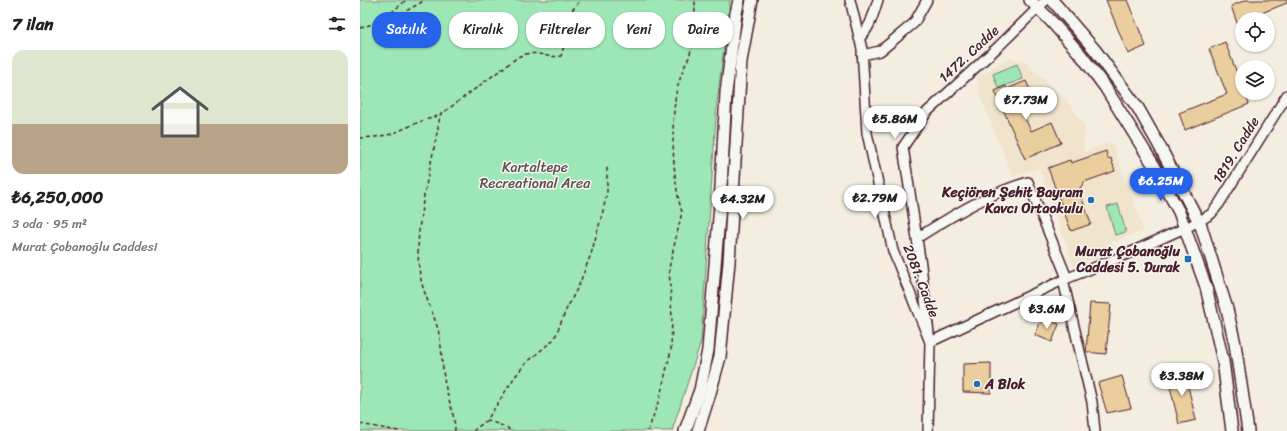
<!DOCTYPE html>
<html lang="tr">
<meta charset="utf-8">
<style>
body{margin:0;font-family:Sriracha,sans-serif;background:#f6f6f6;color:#222;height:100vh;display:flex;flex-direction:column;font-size:15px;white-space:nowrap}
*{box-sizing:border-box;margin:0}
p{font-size:13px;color:#767676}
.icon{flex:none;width:22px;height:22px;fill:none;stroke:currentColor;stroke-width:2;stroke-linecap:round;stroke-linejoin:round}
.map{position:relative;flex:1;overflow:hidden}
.sheet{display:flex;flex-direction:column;background:#fff;width:360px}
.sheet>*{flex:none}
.banner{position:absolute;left:12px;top:12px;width:380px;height:36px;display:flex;gap:8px}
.controls{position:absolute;left:875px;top:12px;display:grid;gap:8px}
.controls a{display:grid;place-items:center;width:40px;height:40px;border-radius:50%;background:#fff;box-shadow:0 1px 3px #0004;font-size:20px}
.price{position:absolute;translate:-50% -34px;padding:0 9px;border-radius:14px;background:#fff;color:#222;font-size:13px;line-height:26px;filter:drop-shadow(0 1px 2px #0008)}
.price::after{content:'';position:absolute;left:50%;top:24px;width:12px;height:9px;margin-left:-6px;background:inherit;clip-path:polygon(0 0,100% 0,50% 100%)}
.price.active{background:#2563eb;color:#fff}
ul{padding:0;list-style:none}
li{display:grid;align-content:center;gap:8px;height:212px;padding:0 12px}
li span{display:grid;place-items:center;height:124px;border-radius:12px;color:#555}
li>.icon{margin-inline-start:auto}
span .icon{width:72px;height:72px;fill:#fffc;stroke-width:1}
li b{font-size:17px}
h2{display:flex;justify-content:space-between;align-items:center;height:48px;padding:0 12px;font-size:17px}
.pill{padding:0 14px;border-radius:16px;background:#fff;box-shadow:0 1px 3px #0004;font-size:14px;line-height:36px}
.pill.active{background:#2563eb;color:#fff}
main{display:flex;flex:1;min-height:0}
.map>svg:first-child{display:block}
.built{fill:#f1e4cd}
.green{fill:#9de7b6;stroke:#748370}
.building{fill:#eace9e;stroke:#4a1f2b}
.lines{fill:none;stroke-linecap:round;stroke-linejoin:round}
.minor-casing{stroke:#4a1f2b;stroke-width:12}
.major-casing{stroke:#4a1f2b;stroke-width:14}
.path{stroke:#4a1f2b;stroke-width:1.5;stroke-dasharray:4 3;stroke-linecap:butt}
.minor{stroke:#f6f6f2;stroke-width:9}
.major{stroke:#f6f6f2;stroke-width:11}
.poi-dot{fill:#1f6fb2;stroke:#f6f6f2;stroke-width:1.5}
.labels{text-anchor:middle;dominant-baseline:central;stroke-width:3;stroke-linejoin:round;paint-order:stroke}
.street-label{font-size:14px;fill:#4a1f2b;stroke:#f6f6f2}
.park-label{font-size:14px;fill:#5f514e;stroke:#f6f6f2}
.poi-label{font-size:14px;font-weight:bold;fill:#4a1f2b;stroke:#f6f6f2;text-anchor:end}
</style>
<main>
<section class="sheet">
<h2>7 ilan<svg class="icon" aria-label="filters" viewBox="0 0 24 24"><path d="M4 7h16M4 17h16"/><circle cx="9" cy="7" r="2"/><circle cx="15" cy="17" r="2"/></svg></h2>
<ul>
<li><span style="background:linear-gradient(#dfe7d0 60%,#b9a48a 0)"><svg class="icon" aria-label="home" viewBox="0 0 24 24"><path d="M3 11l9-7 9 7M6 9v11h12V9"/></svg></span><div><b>₺6,250,000</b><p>3 oda · 95 m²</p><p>Murat Çobanoğlu Caddesi</p></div></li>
</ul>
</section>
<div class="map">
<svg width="927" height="431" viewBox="0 0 927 431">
<rect width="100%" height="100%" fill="#f4eee1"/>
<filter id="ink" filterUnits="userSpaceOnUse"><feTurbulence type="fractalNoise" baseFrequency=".025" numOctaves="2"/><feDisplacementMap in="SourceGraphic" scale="8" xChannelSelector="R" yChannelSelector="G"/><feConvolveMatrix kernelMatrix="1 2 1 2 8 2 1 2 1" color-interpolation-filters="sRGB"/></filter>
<g filter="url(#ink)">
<!-- built -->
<path class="built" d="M 651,58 L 664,61 L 711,105 L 725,127 L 724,150 L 723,152 L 752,142 L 784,231 L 747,244 L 750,253 L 714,266 L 679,168 L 653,177 L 620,96 L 617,78 L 641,62 Z"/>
<!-- green -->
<g class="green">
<path d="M 0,0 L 370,0 L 357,102 L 341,341 L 312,431 L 0,431 Z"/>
<path d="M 657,64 L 663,79 L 638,88 L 633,74 Z"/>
<path d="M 758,204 L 766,232 L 755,235 L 747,207 Z"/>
</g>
<!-- building -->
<g class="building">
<path d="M 746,0 L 767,0 L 786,46 L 768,54 Z"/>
<path d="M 886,0 L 927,0 L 927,3 L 886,19 L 882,19 L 882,21 L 877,23 L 871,6 Z"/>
<path d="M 865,42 L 882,86 L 882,93 L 885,93 L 889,104 L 825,130 L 819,113 L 867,94 L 849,49 Z"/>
<path d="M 666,81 L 676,103 L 661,110 L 671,131 L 692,122 L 701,143 L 665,159 L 635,91 L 646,86 L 647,89 Z"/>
<path d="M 746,151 L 748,159 L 751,158 L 755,171 L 724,182 L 719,190 L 731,224 L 711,231 L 688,168 L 710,160 L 711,163 Z"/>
<path d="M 730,303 L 751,304 L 746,354 L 726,352 Z"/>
<path d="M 682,318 L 699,324 L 692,342 L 675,335 Z"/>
<path d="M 631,363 L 631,393 L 603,392 L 603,364 Z"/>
<path d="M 824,369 L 836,420 L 819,424 L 807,374 Z"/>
<path d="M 762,376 L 771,408 L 747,413 L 738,383 Z"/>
</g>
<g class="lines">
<!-- minor casing -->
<g class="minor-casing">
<g id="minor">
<path d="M 490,0 L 502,49 L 507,133 L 533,251 L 570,342 L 568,431"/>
<path d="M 686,0 L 639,46 L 567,112 L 543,147 L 561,265 L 570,342 L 703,280 L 758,258 L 838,222 L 851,214 L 859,204 L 927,95"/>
<path d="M 499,38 C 511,28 513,14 518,0"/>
<path d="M 502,55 L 520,51 L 530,43 L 554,23 L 567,0"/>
<path d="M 557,238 C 595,214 625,195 668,182 L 707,278"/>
<path d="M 703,280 L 732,402 L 735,431"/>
</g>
</g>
<!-- major casing -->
<g class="major-casing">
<g id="major">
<path d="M 670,0 L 691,21 L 721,55 L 745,87 L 796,169 L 819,212 L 846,287 L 863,361 L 872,431"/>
<path d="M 692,0 L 735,50 L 778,108 L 799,145 L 841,226 L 867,309 L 875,344 L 888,431"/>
<path d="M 325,431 L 340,390 L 348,350 L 360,205 L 366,93 L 376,13 L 379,0"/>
<path d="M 338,431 L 350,393 L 360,357 L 369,262 L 381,61 L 392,0"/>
</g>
</g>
<!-- path -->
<g class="path">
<path d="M 27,17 L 43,13 L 65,0"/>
<path d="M 0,28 C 19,23 32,13 46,0"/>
<path d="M 0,138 L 15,137 L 32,134 L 59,122 L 80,115"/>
<path d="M 127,420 L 148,428 L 150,431"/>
<path d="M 0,424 L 39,431"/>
<path d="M 95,431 C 95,414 88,400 85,384 C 81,364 83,342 76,323 C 70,305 61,288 59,268 C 54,216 73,165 80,115 L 158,57 C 176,48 184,59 201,56 C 209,32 200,21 221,0"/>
<path d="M 113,431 L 127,420 L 154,378 L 165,364 L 193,340 L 196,335 L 206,310 L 219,285 L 231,254 L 242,215 L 247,193 L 247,167"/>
<path d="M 288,431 L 300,397 L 311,350 L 312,317 L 309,268 L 322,212 C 313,184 311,131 315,101 C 316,90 320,78 324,68 C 325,64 329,59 330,54 C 334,39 335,16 335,0"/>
</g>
<!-- minor -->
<use href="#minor" class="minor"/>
<!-- major -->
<use href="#major" class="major"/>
</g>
</g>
<!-- markers -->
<g class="poi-dot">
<circle cx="731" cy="200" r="4"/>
<rect x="824" y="255" width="8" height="8" rx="2"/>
<circle cx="617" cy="384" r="4"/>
</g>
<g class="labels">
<!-- street labels -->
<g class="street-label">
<text transform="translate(609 54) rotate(-43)">1472. Cadde</text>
<text transform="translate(876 150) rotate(-58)">1819. Cadde</text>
<text transform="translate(561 281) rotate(69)">2081. Cadde</text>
</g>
<!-- park labels -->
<g class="park-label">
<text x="175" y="167">Kartaltepe<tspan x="175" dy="16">Recreational Area</tspan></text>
</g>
<!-- poi labels -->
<g class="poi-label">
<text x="723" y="192">Keçiören Şehit Bayram<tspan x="723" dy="16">Kavcı Ortaokulu</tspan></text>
<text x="820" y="251">Murat Çobanoğlu<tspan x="820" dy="16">Caddesi 5. Durak</tspan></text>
<text x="625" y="384" text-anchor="start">A Blok</text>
</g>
</g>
</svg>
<div class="controls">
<a><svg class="icon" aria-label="locate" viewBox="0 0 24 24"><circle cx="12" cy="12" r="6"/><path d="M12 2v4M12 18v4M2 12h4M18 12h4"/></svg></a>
<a><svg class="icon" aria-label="layers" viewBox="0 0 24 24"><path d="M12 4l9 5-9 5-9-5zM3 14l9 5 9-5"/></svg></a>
</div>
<b class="price" style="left:666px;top:121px">₺7.73M</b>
<b class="price" style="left:535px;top:140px">₺5.86M</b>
<b class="price active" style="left:801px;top:202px">₺6.25M</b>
<b class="price" style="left:515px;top:219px">₺2.79M</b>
<b class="price" style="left:383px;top:220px">₺4.32M</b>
<b class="price" style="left:687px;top:330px">₺3.6M</b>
<b class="price" style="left:822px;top:397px">₺3.38M</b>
<div class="banner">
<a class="pill active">Satılık</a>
<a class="pill">Kiralık</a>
<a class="pill">Filtreler</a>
<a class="pill">Yeni</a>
<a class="pill">Daire</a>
</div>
</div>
</main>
